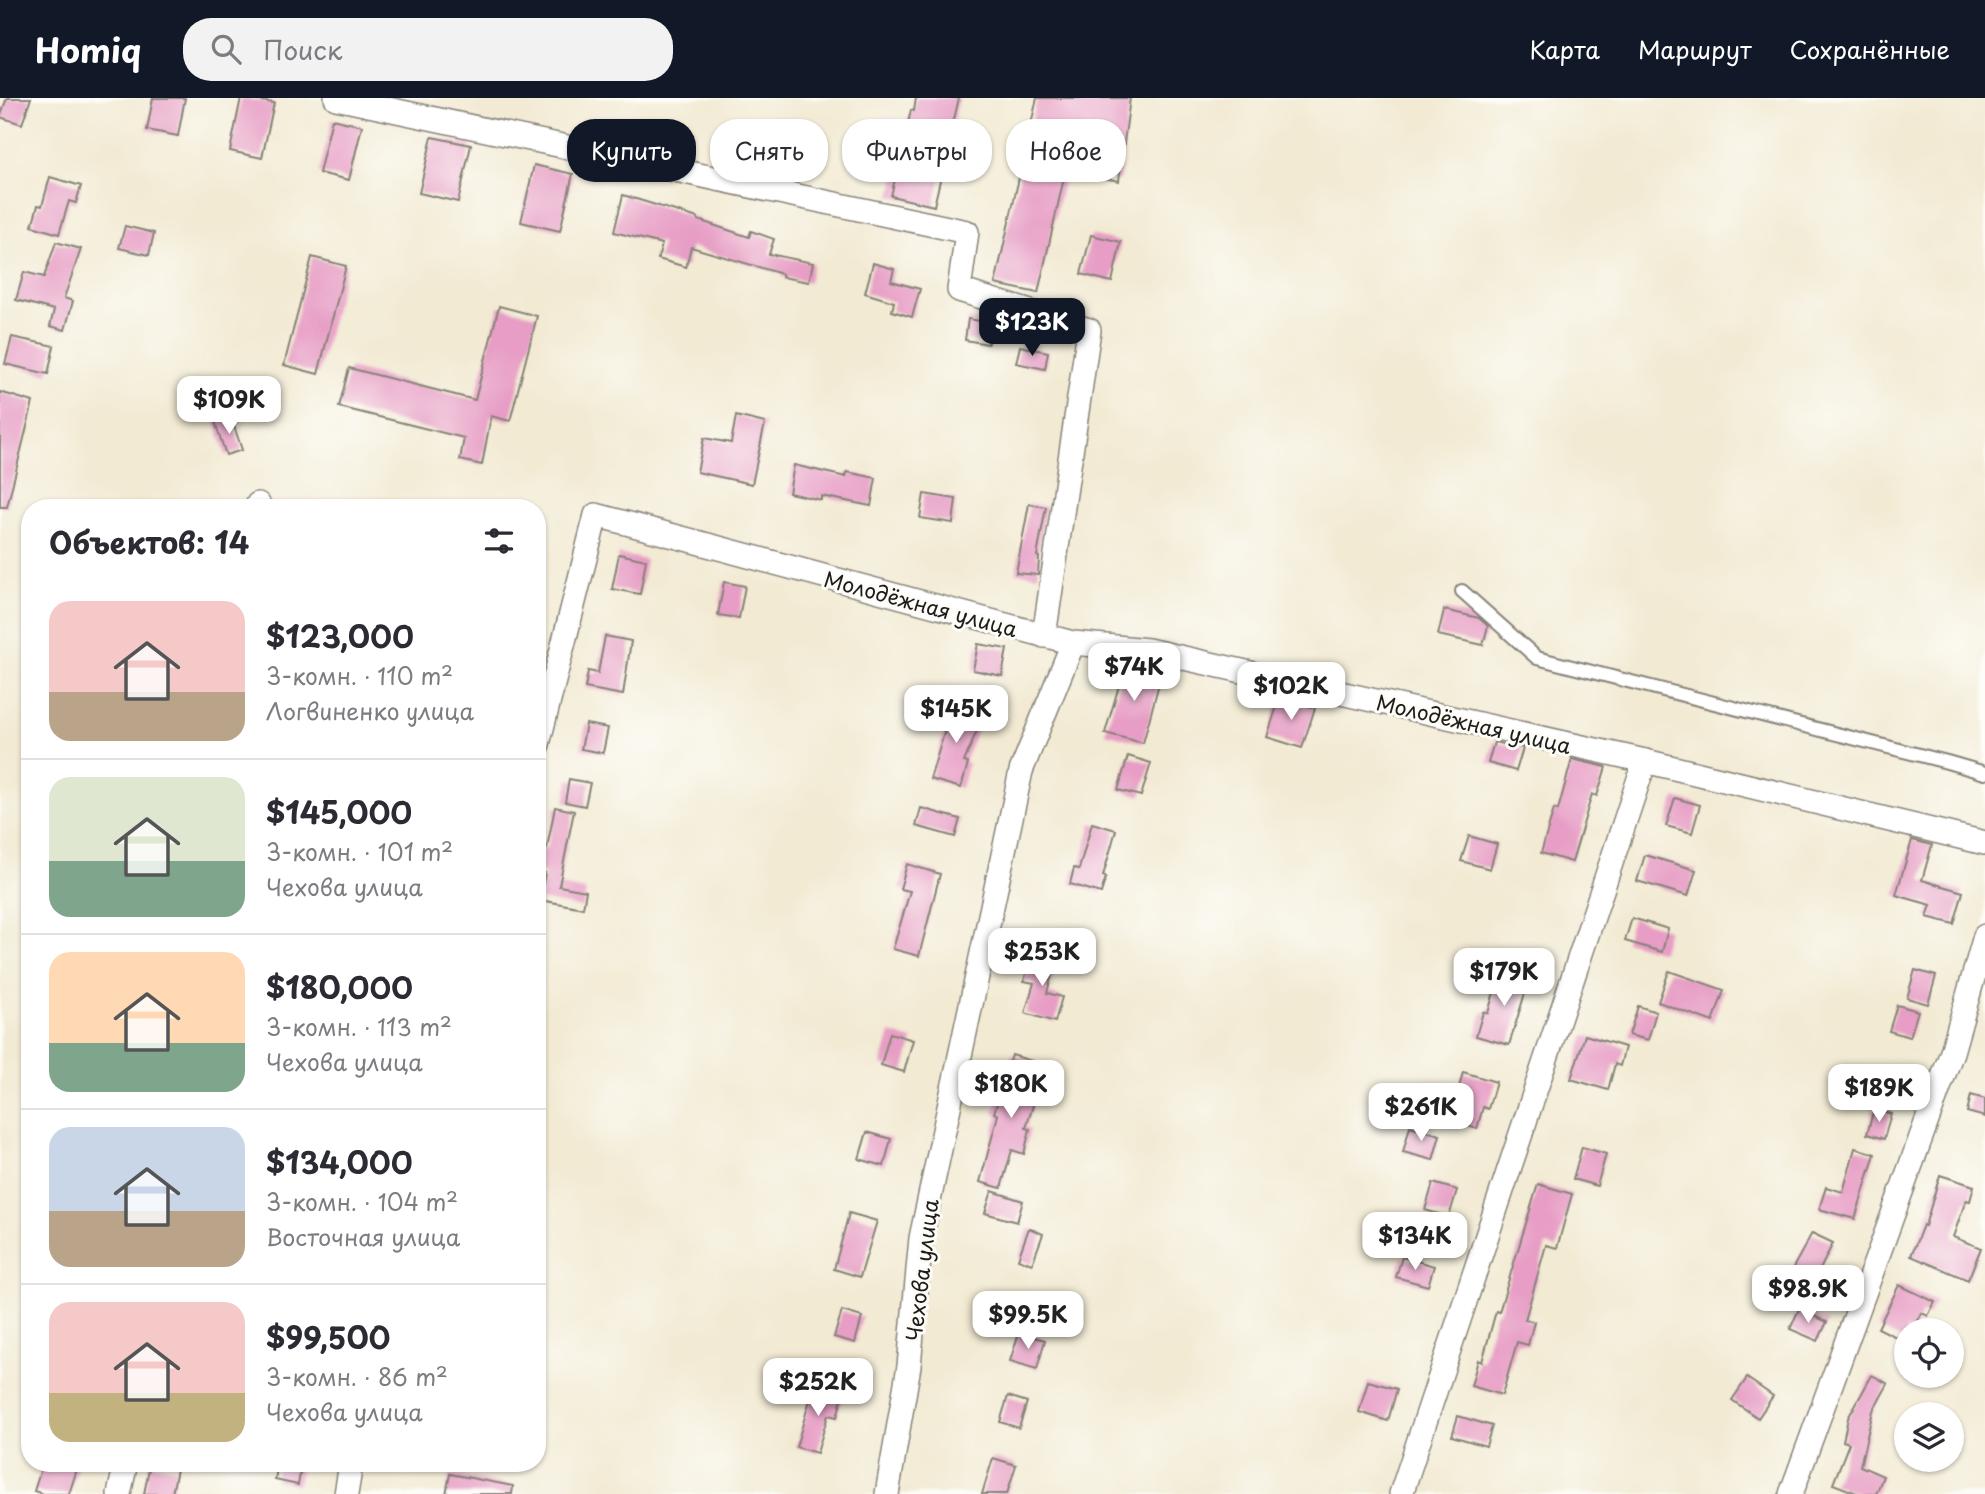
<!DOCTYPE html>
<html lang="ru">
<meta charset="utf-8">
<style>
body{margin:0;font-family:"Playpen Sans",sans-serif;background:#f2f2f3;color:#2b2b33;height:100vh;display:flex;flex-direction:column;font-size:26px;white-space:nowrap}
*{box-sizing:border-box;margin:0}
p{font-size:23px;color:#7c7c81}
.icon{flex:none;width:38px;height:38px;fill:none;stroke:currentColor;stroke-width:2;stroke-linecap:round;stroke-linejoin:round}
.map{position:relative;flex:1;overflow:hidden}
.drawer{position:absolute;left:21px;top:401px;width:525px;height:973px;display:flex;flex-direction:column;background:#fff;border-radius:28px;box-shadow:0 2px 5px #0004}
.drawer>*{flex:none}
.hud{position:absolute;left:567px;top:21px;width:665px;height:63px;display:flex;gap:14px}
.buttons{position:absolute;left:1894px;top:1220px;display:grid;gap:14px}
.buttons a{display:grid;place-items:center;width:70px;height:70px;border-radius:50%;background:#fff;box-shadow:0 2px 5px #0004;font-size:35px}
.price{position:absolute;translate:-50% -60px;padding:0 16px;border-radius:14px;background:#fff;color:#222;font-size:23px;line-height:46px;filter:drop-shadow(0 2px 4px #0008)}
.price::after{content:'';position:absolute;left:50%;top:42px;width:21px;height:16px;margin-left:-10px;background:inherit;clip-path:polygon(0 0,100% 0,50% 100%)}
.price.selected{background:#111827;color:#fff}
ul{padding:0;list-style:none}
li{display:flex;align-items:center;gap:21px;height:175px;padding:0 28px}
li+li{border-top:2px solid #e1e1e2}
li span{display:grid;place-items:center;flex:none;width:196px;height:140px;border-radius:21px;color:#555}
li>.icon{margin-inline-start:auto}
span .icon{width:84px;height:84px;fill:#fffc;stroke-width:1}
li b{font-size:30px}
h2{display:flex;justify-content:space-between;align-items:center;height:84px;padding:0 28px;font-size:30px}
.pill{padding:0 24px;border-radius:28px;background:#fff;box-shadow:0 2px 5px #0004;font-size:24px;line-height:63px}
.pill.selected{background:#111827;color:#fff}
header{display:flex;align-items:center;gap:42px;box-sizing:border-box;height:98px;padding:0 35px;background:#111827;color:#fff}
header strong{font-size:33px}
nav{display:flex;gap:38px;margin-inline-start:auto;font-size:24px}
.search{width:490px;height:63px;background:#f2f2f3;display:flex;align-items:center;gap:18px;box-sizing:border-box;padding:0 24px;border-radius:28px;color:#7c7c81;font-size:26px}
.map>svg:first-child{display:block}
.building{fill:#e79dc5}
.lines{fill:none;stroke-linecap:round;stroke-linejoin:round}
.service-casing{stroke:#878378;stroke-width:16}
.minor-casing{stroke:#878378;stroke-width:26}
.service{stroke:#fff;stroke-width:12}
.minor{stroke:#fff;stroke-width:23}
.labels{text-anchor:middle;dominant-baseline:central;stroke-width:6;stroke-linejoin:round;paint-order:stroke}
.street-label{font-size:21px;fill:#1c1c1c;stroke:#fdfcf7}
</style>
<header>
<strong>Homiq</strong>
<div class="search"><svg class="icon" aria-label="search" viewBox="0 0 24 24"><circle cx="10" cy="10" r="6"/><path d="M15 15l6 6"/></svg>Поиск</div>
<nav><a>Карта</a><a>Маршрут</a><a>Сохранённые</a></nav>
</header>
<div class="map">
<svg width="1985" height="1396" viewBox="0 0 1985 1396">
<rect width="100%" height="100%" fill="#fdfcf7"/>
<filter id="ink" filterUnits="userSpaceOnUse"><feTurbulence type="fractalNoise" baseFrequency=".0143" numOctaves="2"/><feDisplacementMap in="SourceGraphic" scale="14" xChannelSelector="R" yChannelSelector="G"/><feConvolveMatrix kernelMatrix="1 2 1 2 8 2 1 2 1" color-interpolation-filters="sRGB"/></filter>
<filter id="wash" filterUnits="userSpaceOnUse"><feTurbulence type="fractalNoise" baseFrequency=".00686" numOctaves="4" result="noise"/><feDisplacementMap in="SourceGraphic" scale="28" xChannelSelector="R" yChannelSelector="G"/><feGaussianBlur stdDeviation="1.57" result="paint"/><feColorMatrix in="noise" values="0 0 0 0 0 0 0 0 0 0 0 0 0 0 0 0 0 1.4 0 .05"/><feComposite in="paint" operator="in"/></filter>
<g filter="url(#wash)">
<rect width="100%" height="100%" fill="#f2ead3"/>
<g id="blocks">
<!-- building -->
<g class="building">
<path d="M 7,0 L 31,0 L 22,26 L 0,19 Z"/>
<path d="M 153,0 L 185,0 L 178,38 L 147,32 Z"/>
<path d="M 241,0 L 274,5 L 262,60 L 230,53 Z"/>
<path d="M 916,0 L 959,0 L 934,108 L 891,98 L 911,12 L 914,13 Z"/>
<path d="M 1037,0 L 1130,0 L 1119,83 L 1099,79 L 1108,36 L 1075,31 L 1038,195 L 995,186 Z"/>
<path d="M 332,21 L 362,28 L 349,82 L 319,75 Z"/>
<path d="M 432,39 L 471,47 L 458,104 L 419,95 Z"/>
<path d="M 534,67 L 573,76 L 560,133 L 521,124 Z"/>
<path d="M 50,79 L 81,88 L 76,105 L 69,103 L 59,136 L 32,128 L 38,107 L 42,108 Z"/>
<path d="M 623,97 L 698,120 L 698,122 L 749,139 L 751,133 L 774,141 L 769,156 L 813,165 L 809,184 L 782,179 L 782,176 L 691,149 L 686,169 L 658,161 L 662,146 L 614,134 Z"/>
<path d="M 125,128 L 154,135 L 149,157 L 119,150 Z"/>
<path d="M 1091,137 L 1121,144 L 1112,184 L 1081,176 Z"/>
<path d="M 56,144 L 81,151 L 64,200 L 73,203 L 65,232 L 50,228 L 54,212 L 16,202 L 24,174 L 44,179 Z"/>
<path d="M 312,159 L 346,168 L 318,276 L 284,267 Z"/>
<path d="M 873,165 L 894,171 L 891,183 L 920,191 L 912,219 L 892,213 L 894,204 L 865,195 Z"/>
<path d="M 499,208 L 537,218 L 510,323 L 491,318 L 482,367 L 460,362 L 464,340 L 339,309 L 349,270 L 475,302 Z"/>
<path d="M 968,221 L 991,225 L 988,246 L 965,242 Z"/>
<path d="M 12,239 L 54,248 L 48,276 L 5,266 Z"/>
<path d="M 1020,248 L 1048,254 L 1045,271 L 1016,265 Z"/>
<path d="M 0,294 L 33,304 L 7,409 L 0,409 Z"/>
<path d="M 736,318 L 765,325 L 752,386 L 697,374 L 704,340 L 731,345 Z"/>
<path d="M 231,319 L 242,352 L 226,357 L 215,324 Z"/>
<path d="M 794,367 L 846,379 L 847,374 L 876,380 L 871,408 L 821,398 L 821,402 L 789,395 Z"/>
<path d="M 924,396 L 956,401 L 953,425 L 920,420 Z"/>
<path d="M 1029,406 L 1046,409 L 1037,458 L 1039,459 L 1038,477 L 1016,475 Z"/>
<path d="M 619,456 L 646,462 L 640,496 L 612,491 Z"/>
<path d="M 724,484 L 745,488 L 739,520 L 718,517 Z"/>
<path d="M 1444,512 L 1479,520 L 1488,528 L 1483,547 L 1438,537 Z"/>
<path d="M 605,538 L 631,543 L 623,597 L 585,590 L 588,573 L 598,575 Z"/>
<path d="M 978,546 L 1007,551 L 1002,578 L 973,572 Z"/>
<path d="M 1126,564 L 1162,574 L 1143,645 L 1105,635 Z"/>
<path d="M 1280,599 L 1315,610 L 1302,650 L 1267,639 Z"/>
<path d="M 954,603 L 984,615 L 964,664 L 968,665 L 961,690 L 930,681 Z"/>
<path d="M 586,626 L 608,630 L 603,655 L 581,651 Z"/>
<path d="M 1494,644 L 1523,650 L 1516,673 L 1488,665 Z"/>
<path d="M 1128,658 L 1151,665 L 1141,698 L 1118,692 Z"/>
<path d="M 1572,661 L 1606,669 L 1597,698 L 1592,696 L 1572,764 L 1541,755 L 1554,711 L 1558,712 Z"/>
<path d="M 569,681 L 590,685 L 585,708 L 565,704 Z"/>
<path d="M 1675,700 L 1700,707 L 1692,735 L 1666,728 Z"/>
<path d="M 555,709 L 574,713 L 559,788 L 586,793 L 583,810 L 540,802 L 545,775 L 538,773 L 542,750 L 547,750 Z"/>
<path d="M 921,710 L 960,721 L 955,739 L 916,728 Z"/>
<path d="M 1092,725 L 1116,732 L 1103,778 L 1106,779 L 1101,795 L 1070,786 L 1074,770 L 1079,771 Z"/>
<path d="M 1469,738 L 1497,746 L 1490,771 L 1461,763 Z"/>
<path d="M 1912,742 L 1932,747 L 1922,782 L 1963,794 L 1954,826 L 1927,819 L 1931,807 L 1896,797 Z"/>
<path d="M 1645,757 L 1696,772 L 1688,798 L 1637,783 Z"/>
<path d="M 907,766 L 940,776 L 919,858 L 893,851 L 910,793 L 900,791 Z"/>
<path d="M 1632,820 L 1668,831 L 1662,854 L 1625,843 Z"/>
<path d="M 1051,838 L 1076,846 L 1072,861 L 1047,853 Z"/>
<path d="M 1032,854 L 1056,861 L 1047,895 L 1062,899 L 1055,924 L 1025,915 L 1034,885 L 1024,883 Z"/>
<path d="M 1501,870 L 1530,879 L 1509,947 L 1476,938 L 1483,914 L 1488,915 Z"/>
<path d="M 1915,872 L 1936,878 L 1928,906 L 1907,900 Z"/>
<path d="M 1669,873 L 1724,892 L 1713,924 L 1658,904 Z"/>
<path d="M 1897,907 L 1918,913 L 1910,939 L 1889,933 Z"/>
<path d="M 1638,908 L 1656,914 L 1648,942 L 1629,937 Z"/>
<path d="M 890,935 L 913,942 L 904,974 L 881,967 Z"/>
<path d="M 1585,937 L 1625,949 L 1620,968 L 1615,966 L 1608,992 L 1571,981 Z"/>
<path d="M 1012,957 L 1038,965 L 1029,999 L 1035,1001 L 1026,1030 L 1030,1031 L 1024,1056 L 1012,1052 L 1001,1090 L 980,1084 L 998,1017 L 994,1015 Z"/>
<path d="M 1463,974 L 1496,984 L 1488,1011 L 1483,1009 L 1477,1031 L 1456,1024 L 1462,1003 L 1456,1001 Z"/>
<path d="M 1971,997 L 1985,1001 L 1985,1019 L 1967,1014 Z"/>
<path d="M 1874,1011 L 1891,1016 L 1884,1041 L 1867,1036 Z"/>
<path d="M 1410,1028 L 1440,1037 L 1433,1062 L 1403,1054 Z"/>
<path d="M 867,1034 L 891,1041 L 884,1068 L 859,1061 Z"/>
<path d="M 1582,1049 L 1606,1056 L 1597,1088 L 1573,1081 Z"/>
<path d="M 1855,1050 L 1875,1056 L 1855,1121 L 1819,1111 L 1826,1089 L 1843,1094 Z"/>
<path d="M 1940,1077 L 1974,1088 L 1970,1103 L 1966,1102 L 1953,1139 L 1981,1150 L 1968,1182 L 1911,1158 L 1923,1127 L 1925,1128 Z"/>
<path d="M 1433,1085 L 1457,1092 L 1449,1119 L 1425,1112 Z"/>
<path d="M 1538,1086 L 1572,1096 L 1557,1150 L 1546,1147 L 1525,1222 L 1534,1224 L 1528,1247 L 1517,1244 L 1502,1297 L 1471,1288 L 1478,1262 L 1482,1264 L 1496,1213 L 1499,1214 Z"/>
<path d="M 992,1093 L 1023,1103 L 1017,1124 L 985,1115 Z"/>
<path d="M 849,1115 L 877,1123 L 860,1179 L 834,1171 Z"/>
<path d="M 1029,1130 L 1043,1136 L 1032,1166 L 1018,1161 Z"/>
<path d="M 1812,1135 L 1833,1145 L 1812,1188 L 1789,1177 Z"/>
<path d="M 1402,1159 L 1434,1168 L 1428,1188 L 1396,1179 Z"/>
<path d="M 1899,1187 L 1935,1204 L 1928,1218 L 1922,1215 L 1913,1232 L 1906,1232 L 1906,1244 L 1878,1230 Z"/>
<path d="M 1799,1211 L 1827,1224 L 1818,1243 L 1790,1231 Z"/>
<path d="M 842,1213 L 862,1219 L 855,1245 L 834,1239 Z"/>
<path d="M 1019,1235 L 1045,1242 L 1037,1271 L 1010,1263 Z"/>
<path d="M 1872,1277 L 1888,1286 L 1873,1313 L 1860,1368 L 1883,1378 L 1876,1396 L 1859,1396 L 1833,1386 L 1849,1345 L 1843,1343 L 1848,1320 Z"/>
<path d="M 1747,1280 L 1773,1298 L 1758,1320 L 1732,1302 Z"/>
<path d="M 1368,1283 L 1397,1291 L 1388,1323 L 1359,1314 Z"/>
<path d="M 814,1288 L 843,1297 L 837,1319 L 828,1317 L 817,1355 L 796,1349 Z"/>
<path d="M 1008,1298 L 1027,1304 L 1019,1330 L 1000,1324 Z"/>
<path d="M 1458,1318 L 1492,1328 L 1486,1348 L 1452,1338 Z"/>
<path d="M 993,1360 L 1016,1367 L 1007,1396 L 982,1396 Z"/>
<path d="M 43,1365 L 79,1365 L 69,1396 L 44,1396 L 34,1393 Z"/>
<path d="M 150,1365 L 177,1371 L 172,1396 L 144,1396 Z"/>
<path d="M 278,1365 L 302,1365 L 298,1387 L 275,1382 Z"/>
<path d="M 450,1376 L 513,1388 L 512,1396 L 446,1396 Z"/>
</g>
</g>
</g>
<g filter="url(#ink)">
<use href="#blocks" fill-opacity="0" stroke="#878378" stroke-width="2"/>
<g class="lines">
<!-- service casing -->
<g class="service-casing">
<path id="service" d="M 1462,493 L 1537,560 L 1947,664 L 1985,675"/>
</g>
<!-- minor casing -->
<g class="minor-casing">
<g id="minor">
<path d="M 336,0 L 967,134 L 959,192 L 1089,232 L 1044,538"/>
<path d="M 258,406 L 261,410"/>
<path d="M 537,650 L 596,417 L 1073,545 L 1148,552 L 1645,663 L 1985,745"/>
<path d="M 119,1396 L 126,1365"/>
<path d="M 346,1396 L 350,1372 L 348,1365"/>
<path d="M 887,1396 L 909,1268 L 921,1140 L 1021,673 L 1073,545"/>
<path d="M 1401,1396 L 1645,663"/>
<path d="M 1791,1396 L 1952,954 L 1985,838"/>
</g>
</g>
<!-- service -->
<use href="#service" class="service"/>
<!-- minor -->
<use href="#minor" class="minor"/>
</g>
</g>
<g class="labels">
<!-- street labels -->
<g class="street-label">
<text transform="translate(921 505) rotate(15)">Молодёжная улица</text>
<text transform="translate(1474 625) rotate(13)">Молодёжная улица</text>
<text transform="translate(921 1172) rotate(-83)">Чехова улица</text>
</g>
</g>
</svg>
<div class="buttons">
<a><svg class="icon" aria-label="locate" viewBox="0 0 24 24"><circle cx="12" cy="12" r="6"/><path d="M12 2v4M12 18v4M2 12h4M18 12h4"/></svg></a>
<a><svg class="icon" aria-label="layers" viewBox="0 0 24 24"><path d="M12 4l9 5-9 5-9-5zM3 14l9 5 9-5"/></svg></a>
</div>
<b class="price selected" style="left:1032px;top:260px">$123K</b>
<b class="price" style="left:229px;top:338px">$109K</b>
<b class="price" style="left:1134px;top:605px">$74K</b>
<b class="price" style="left:1291px;top:624px">$102K</b>
<b class="price" style="left:956px;top:647px">$145K</b>
<b class="price" style="left:1042px;top:890px">$253K</b>
<b class="price" style="left:1504px;top:910px">$179K</b>
<b class="price" style="left:1011px;top:1022px">$180K</b>
<b class="price" style="left:1879px;top:1026px">$189K</b>
<b class="price" style="left:1421px;top:1045px">$261K</b>
<b class="price" style="left:1415px;top:1174px">$134K</b>
<b class="price" style="left:1808px;top:1227px">$98.9K</b>
<b class="price" style="left:1028px;top:1253px">$99.5K</b>
<b class="price" style="left:818px;top:1320px">$252K</b>
<div class="hud">
<a class="pill selected">Купить</a>
<a class="pill">Снять</a>
<a class="pill">Фильтры</a>
<a class="pill">Новое</a>
</div>
<section class="drawer">
<h2>Объектов: 14<svg class="icon" aria-label="filters" viewBox="0 0 24 24"><path d="M4 7h16M4 17h16"/><circle cx="9" cy="7" r="2"/><circle cx="15" cy="17" r="2"/></svg></h2>
<ul>
<li><span style="background:linear-gradient(#f6c9c9 65%,#b9a48a 0)"><svg class="icon" aria-label="home" viewBox="0 0 24 24"><path d="M3 11l9-7 9 7M6 9v11h12V9"/></svg></span><div><b>$123,000</b><p>3-комн. · 110 m²</p><p>Логвиненко улица</p></div></li>
<li><span style="background:linear-gradient(#dfe7d0 60%,#7fa58c 0)"><svg class="icon" aria-label="home" viewBox="0 0 24 24"><path d="M3 11l9-7 9 7M6 9v11h12V9"/></svg></span><div><b>$145,000</b><p>3-комн. · 101 m²</p><p>Чехова улица</p></div></li>
<li><span style="background:linear-gradient(#ffd9b3 65%,#7fa58c 0)"><svg class="icon" aria-label="home" viewBox="0 0 24 24"><path d="M3 11l9-7 9 7M6 9v11h12V9"/></svg></span><div><b>$180,000</b><p>3-комн. · 113 m²</p><p>Чехова улица</p></div></li>
<li><span style="background:linear-gradient(#c9d6e8 60%,#b9a48a 0)"><svg class="icon" aria-label="home" viewBox="0 0 24 24"><path d="M3 11l9-7 9 7M6 9v11h12V9"/></svg></span><div><b>$134,000</b><p>3-комн. · 104 m²</p><p>Восточная улица</p></div></li>
<li><span style="background:linear-gradient(#f6c9c9 65%,#c2b280 0)"><svg class="icon" aria-label="home" viewBox="0 0 24 24"><path d="M3 11l9-7 9 7M6 9v11h12V9"/></svg></span><div><b>$99,500</b><p>3-комн. · 86 m²</p><p>Чехова улица</p></div></li>
</ul>
</section>
</div>
